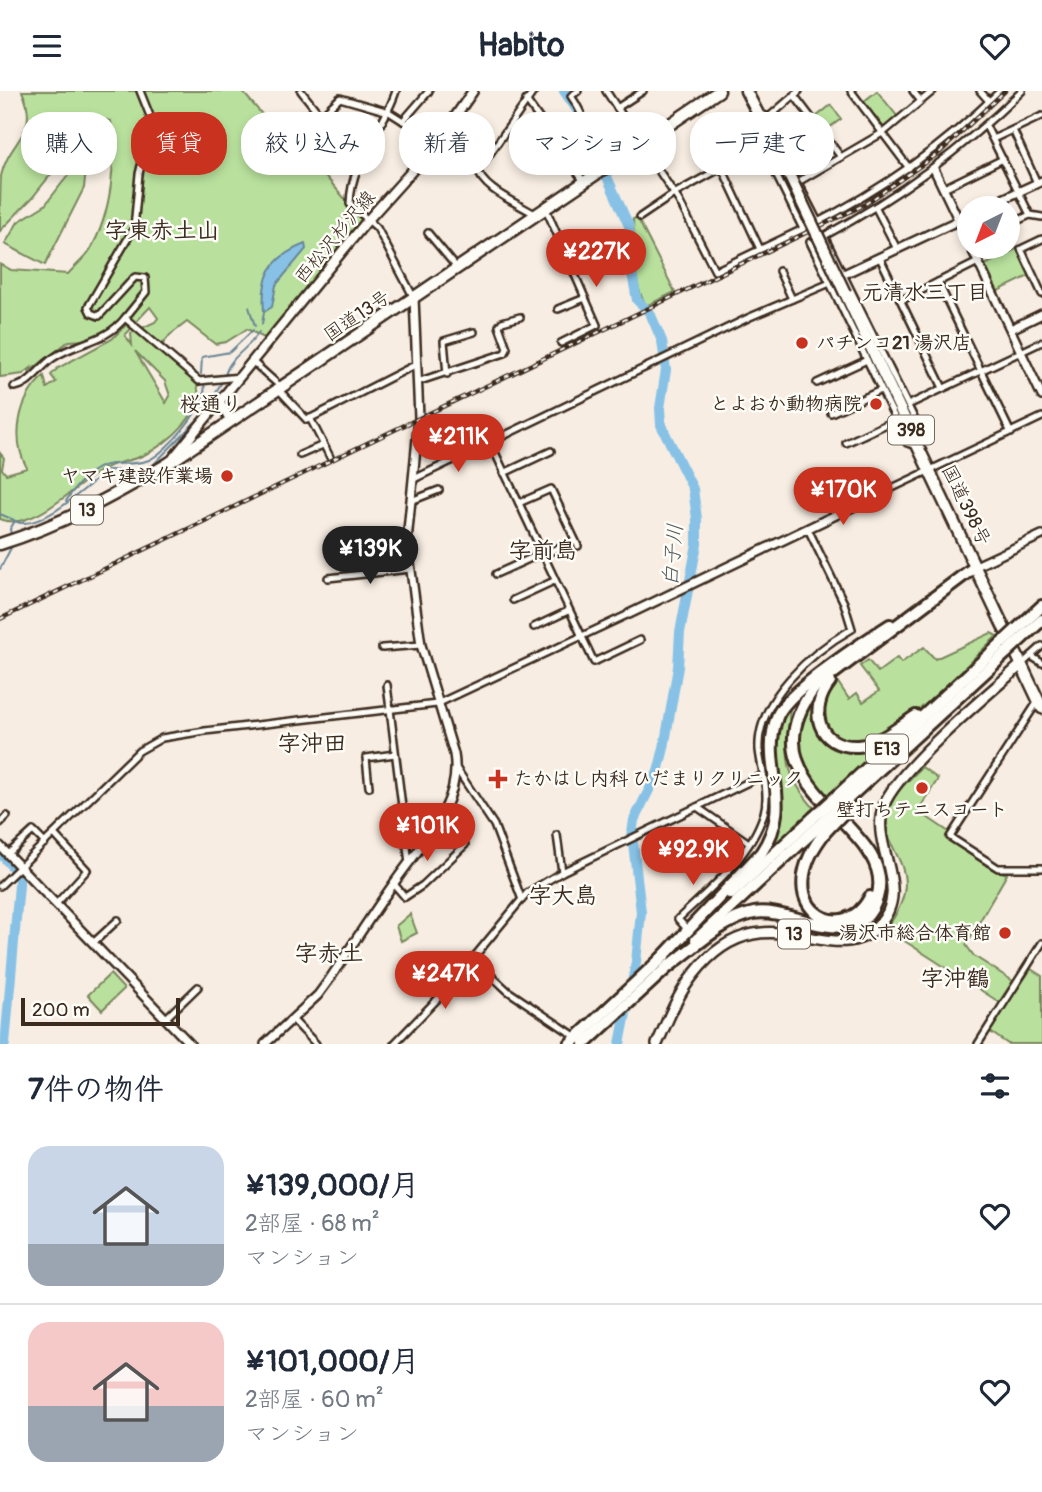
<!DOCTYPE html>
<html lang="ja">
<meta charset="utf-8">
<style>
body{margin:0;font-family:Pangolin,"Klee One",sans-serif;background:#f2f2f3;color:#1f2937;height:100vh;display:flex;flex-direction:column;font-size:26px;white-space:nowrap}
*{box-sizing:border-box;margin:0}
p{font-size:23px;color:#747a83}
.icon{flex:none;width:38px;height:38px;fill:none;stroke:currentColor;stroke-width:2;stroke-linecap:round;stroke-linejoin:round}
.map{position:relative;height:953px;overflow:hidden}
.drawer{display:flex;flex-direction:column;background:#fff;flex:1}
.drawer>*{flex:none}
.guide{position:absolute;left:21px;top:21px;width:1001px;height:63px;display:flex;gap:14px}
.needle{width:46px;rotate:222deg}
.buttons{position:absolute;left:957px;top:105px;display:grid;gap:14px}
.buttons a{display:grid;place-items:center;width:63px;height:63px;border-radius:50%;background:#fff;box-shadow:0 4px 10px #0003;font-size:35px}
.scale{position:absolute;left:21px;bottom:18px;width:159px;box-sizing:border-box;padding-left:7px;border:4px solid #3b2a1e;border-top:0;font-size:19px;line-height:24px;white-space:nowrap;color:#3b2a1e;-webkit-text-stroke:5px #fdfcf7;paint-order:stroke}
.price{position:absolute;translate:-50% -60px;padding:0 16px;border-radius:24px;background:#c8321e;color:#fff;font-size:23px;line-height:46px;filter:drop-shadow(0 2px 4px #0008)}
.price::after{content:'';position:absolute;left:50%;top:42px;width:21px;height:16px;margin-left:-10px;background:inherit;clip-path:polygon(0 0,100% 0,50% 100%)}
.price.selected{background:#222;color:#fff}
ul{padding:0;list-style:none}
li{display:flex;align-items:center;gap:21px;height:175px;padding:0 28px}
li+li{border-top:2px solid #e0e1e3}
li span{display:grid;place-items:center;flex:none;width:196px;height:140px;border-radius:21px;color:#555}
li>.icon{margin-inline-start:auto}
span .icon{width:84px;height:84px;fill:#fffc;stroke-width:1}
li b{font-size:30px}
h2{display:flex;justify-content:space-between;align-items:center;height:84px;padding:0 28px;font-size:30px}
.pill{padding:0 24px;border-radius:28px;background:#fff;box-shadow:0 4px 10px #0003;font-size:24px;line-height:63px}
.pill.selected{background:#c8321e;color:#fff}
header{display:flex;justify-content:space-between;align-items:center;height:91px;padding:0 28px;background:#fff;font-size:32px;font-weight:800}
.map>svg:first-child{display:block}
.green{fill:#b9e19d;stroke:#7a865e;stroke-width:2;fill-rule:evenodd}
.water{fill:#87c2e6;stroke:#698596;stroke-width:2}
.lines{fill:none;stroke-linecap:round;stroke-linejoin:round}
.stream{stroke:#698596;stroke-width:2}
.river{stroke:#87c2e6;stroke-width:10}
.minor-tunnel{stroke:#d1c6bb;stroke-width:5;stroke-dasharray:5 2.5;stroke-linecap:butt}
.minor-casing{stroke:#3b2a1e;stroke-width:10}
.tertiary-casing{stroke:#3b2a1e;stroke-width:12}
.secondary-casing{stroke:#3b2a1e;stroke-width:13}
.primary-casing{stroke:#3b2a1e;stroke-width:14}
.trunk-casing{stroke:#3b2a1e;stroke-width:15}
.motorway-casing{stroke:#3b2a1e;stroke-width:16}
.minor{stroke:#fdfcf7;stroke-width:5}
.tertiary{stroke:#fdfcf7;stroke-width:7}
.secondary{stroke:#fdfcf7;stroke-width:8}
.primary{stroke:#fdfcf7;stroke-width:9}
.trunk{stroke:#fdfcf7;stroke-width:10}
.motorway{stroke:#fdfcf7;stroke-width:10}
.rail-casing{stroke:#3b2a1e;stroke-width:4.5}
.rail{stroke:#fdfcf7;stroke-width:2;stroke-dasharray:5;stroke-linecap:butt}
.trunk-bridge-casing{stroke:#3b2a1e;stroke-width:15;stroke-linecap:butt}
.motorway-bridge-casing{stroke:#3b2a1e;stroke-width:16;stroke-linecap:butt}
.trunk-bridge{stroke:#fdfcf7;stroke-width:10}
.motorway-bridge{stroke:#fdfcf7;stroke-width:10}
.poi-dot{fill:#c8321e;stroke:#fdfcf7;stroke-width:2.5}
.labels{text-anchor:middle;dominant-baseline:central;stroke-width:5;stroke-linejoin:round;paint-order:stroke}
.shield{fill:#fdfcf7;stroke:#75695f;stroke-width:2}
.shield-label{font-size:18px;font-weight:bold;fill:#3b2a1e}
.street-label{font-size:19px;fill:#3b2a1e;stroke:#fdfcf7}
.poi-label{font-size:19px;font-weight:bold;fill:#3b2a1e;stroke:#fdfcf7;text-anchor:end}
.neighbourhood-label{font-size:21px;font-weight:bold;fill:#3b2a1e;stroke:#fdfcf7}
.water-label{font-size:21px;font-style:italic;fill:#52585a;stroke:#fdfcf7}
.quarter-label{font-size:23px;font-weight:bold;fill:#3b2a1e;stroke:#fdfcf7}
</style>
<header><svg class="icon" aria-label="menu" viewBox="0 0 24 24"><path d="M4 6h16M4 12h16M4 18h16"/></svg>Habito<svg class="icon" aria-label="heart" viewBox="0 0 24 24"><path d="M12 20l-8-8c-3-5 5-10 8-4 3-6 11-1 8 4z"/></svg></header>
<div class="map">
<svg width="1042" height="953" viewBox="0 0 1042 953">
<rect width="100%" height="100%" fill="#f7ede2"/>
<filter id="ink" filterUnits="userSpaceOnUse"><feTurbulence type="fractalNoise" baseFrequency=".0143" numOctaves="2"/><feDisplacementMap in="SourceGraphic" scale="14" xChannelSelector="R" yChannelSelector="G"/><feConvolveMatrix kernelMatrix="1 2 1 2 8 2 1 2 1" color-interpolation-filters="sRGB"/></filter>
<g filter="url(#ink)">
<!-- green -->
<g class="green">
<path d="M 22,0 L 242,0 L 272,35 L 315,73 L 364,130 L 266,248 L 247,238 L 226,251 L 215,253 L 187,231 L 170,244 L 163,253 L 169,268 L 196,291 C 208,319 168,353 144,364 C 132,370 116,371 103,378 C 76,394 32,442 0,428 L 0,362 L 4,367 L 2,378 L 6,383 L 27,377 C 11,348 18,307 44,285 L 47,297 L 56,291 L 51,284 L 58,277 L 112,248 L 127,233 L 131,238 L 125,244 L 132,254 L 131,242 L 155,231 L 158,227 L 150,216 L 133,234 L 123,225 L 108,242 L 86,249 L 69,250 L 30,280 L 31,277 L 23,283 L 0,286 L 0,173 L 11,179 L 68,183 C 75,175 85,167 90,159 C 112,122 116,71 111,30 L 104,29 L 86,39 L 32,107 L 0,140 C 0,123 0,102 1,85 C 9,48 41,43 22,0 ZM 135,260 L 165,290 L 170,305 L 166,312 Z"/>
<path d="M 877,0 L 897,25 L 884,37 L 863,11 Z"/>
<path d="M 831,14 L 841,28 L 826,39 L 816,26 Z"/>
<path d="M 90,56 L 97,59 L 85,87 L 84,97 L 45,174 L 5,153 L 18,131 L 45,114 Z"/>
<path d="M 637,126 L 675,201 L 646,215 C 631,189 635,158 633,128 Z"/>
<path d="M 1018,157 L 1031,184 L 996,201 L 983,175 Z"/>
<path d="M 991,542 L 997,545 C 966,573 919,627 882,643 C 836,663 799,625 837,590 L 849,608 L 857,602 L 863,611 L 879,600 L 860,575 L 868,569 L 878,581 L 897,567 L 901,572 L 924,556 L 935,568 Z"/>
<path d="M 811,606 L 815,607 C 810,632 822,641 839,657 L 895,646 L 826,708 C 799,668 792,652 811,606 Z"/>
<path d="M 790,610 C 789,661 777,676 815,718 L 771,760 L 769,758 C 797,711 768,681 778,635 C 780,627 786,618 790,610 Z"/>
<path d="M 922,676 L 938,688 L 918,720 L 949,741 L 945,747 L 992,778 L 1007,783 L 966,854 L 974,865 L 1013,890 L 999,911 L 886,838 C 936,771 869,761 891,713 C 897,699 911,687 922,676 Z"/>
<path d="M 410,823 L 417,842 L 401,850 L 396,835 Z"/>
<path d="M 1031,878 L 1042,885 L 1042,953 L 1008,953 L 989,940 Z"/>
<path d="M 110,883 L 124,898 L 102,919 L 88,904 Z"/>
</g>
<!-- water -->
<path class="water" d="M 305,153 L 306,158 L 276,194 L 272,216 L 264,221 C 261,187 269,167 305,153 Z"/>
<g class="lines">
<!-- stream -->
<g class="stream">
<path d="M 249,216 L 255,235"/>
<path d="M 262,233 L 264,221"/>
<path d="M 201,283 L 202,266 L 230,261 L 253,239"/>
<path d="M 225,284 C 230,265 249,258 259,241"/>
<path d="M 66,410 C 75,396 92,375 111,373 C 124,372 137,374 149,369 C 166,362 210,312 204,293"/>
<path d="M 0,423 L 14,429"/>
<path d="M 11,444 L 10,438 L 15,430 C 39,443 90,392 108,379 L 134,380 L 153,374 L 200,326 L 222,291"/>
<path d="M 0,478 L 13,453"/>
</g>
<!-- river -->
<g class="river">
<path d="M 564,0 L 577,19 L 629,135 L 631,177 L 637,209 L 650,222 L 662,250 L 666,279 L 660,317 L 661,334 L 693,398 L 697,428 L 697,453 L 680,541 L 678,576 L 664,657 L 658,681 L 634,729 L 632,743 L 641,821 L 636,871 L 620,953"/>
<path d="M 0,762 L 19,784 L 19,794 L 5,953"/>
</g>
<!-- minor-tunnel -->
<path class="minor-tunnel" d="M 687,838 L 709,860"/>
<!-- minor casing -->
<g class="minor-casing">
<g id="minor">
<path d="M 301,0 L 316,19 L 363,59"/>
<path d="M 396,0 C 383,41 351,67 350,113 L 377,137 L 414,207"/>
<path d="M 578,0 L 571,5 C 587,27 591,55 607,77"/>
<path d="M 606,0 L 679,110 L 715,180 L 803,138 L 751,33 L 758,22 L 769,26"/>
<path d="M 851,0 L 909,77"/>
<path d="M 913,0 L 920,9"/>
<path d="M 980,0 L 989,10"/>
<path d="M 794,4 L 841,66"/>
<path d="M 526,9 L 585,92"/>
<path d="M 617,17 L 643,0"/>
<path d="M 322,24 L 340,7 L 389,21 L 477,77 C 482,99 518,112 536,124"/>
<path d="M 769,26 L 777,49"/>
<path d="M 769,26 L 799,0"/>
<path d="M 403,30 L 429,0"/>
<path d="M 986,35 L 1030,124"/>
<path d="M 1013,39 L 1037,92"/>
<path d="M 993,48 L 1042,25"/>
<path d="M 477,77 L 482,74 L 534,0"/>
<path d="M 722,77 L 760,158"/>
<path d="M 792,80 L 818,131"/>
<path d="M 798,91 L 884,41 L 933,0"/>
<path d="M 944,97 L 1003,68"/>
<path d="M 876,117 L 897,158"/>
<path d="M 546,118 L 597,234 L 561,252"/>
<path d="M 640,126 L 674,103 L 761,55"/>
<path d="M 812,134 C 882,99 944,55 1000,0"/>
<path d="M 1008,134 L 1030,124 L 1042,126"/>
<path d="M 428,142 L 458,178"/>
<path d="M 1042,148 L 1021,158 L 1042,203"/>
<path d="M 810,151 L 907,352 L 918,355 L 923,345 L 824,145 C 901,104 960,60 1022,0"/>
<path d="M 880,167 L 943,297"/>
<path d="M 779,180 L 792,208"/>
<path d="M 938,191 L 1011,342"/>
<path d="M 902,209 L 978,171"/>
<path d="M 558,218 L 585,207"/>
<path d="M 125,227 L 146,201 L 145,187 L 135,186 L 99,225 L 91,222 L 88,216 L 134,137 L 139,83 L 152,30 L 140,0"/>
<path d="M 253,271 L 282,297"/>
<path d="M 447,283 L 444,250 L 474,241"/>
<path d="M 417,291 L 505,262 L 507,257 L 499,235 L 502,231 L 520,226"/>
<path d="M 817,292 L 867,269"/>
<path d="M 14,296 C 30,294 40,276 53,267 C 78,250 105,252 125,227 L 199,290 L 240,286"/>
<path d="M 279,299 L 307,329 L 417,273"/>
<path d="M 908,314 L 1042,251"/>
<path d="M 831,322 L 881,299"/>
<path d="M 310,327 L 330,366"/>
<path d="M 846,352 L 895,329"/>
<path d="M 491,353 L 594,571 L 640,549"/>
<path d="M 300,364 L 323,354"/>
<path d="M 504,382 L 551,360"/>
<path d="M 414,388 L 750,226 L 830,192"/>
<path d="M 867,409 L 1042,326"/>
<path d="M 411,410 L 439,399"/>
<path d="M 519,412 L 551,398 L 578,455"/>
<path d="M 370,452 L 373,482"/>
<path d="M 543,464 L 575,449"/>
<path d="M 496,483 L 542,462"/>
<path d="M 328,487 L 410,478"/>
<path d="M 513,509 L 554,490"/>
<path d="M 534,536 L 568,520"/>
<path d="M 382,557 L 421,554"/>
<path d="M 1031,565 L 1042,572"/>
<path d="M 1021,574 L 1042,555"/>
<path d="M 387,594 L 409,772"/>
<path d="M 1038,610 L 950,746 L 998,777 L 1042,777"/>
<path d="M 456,677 L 494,734 L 522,809"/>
<path d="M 369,696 L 366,667 L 395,663"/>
<path d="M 697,716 L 749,752"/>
<path d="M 0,732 L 7,725"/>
<path d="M 54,743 L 87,779 L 56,813"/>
<path d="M 557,744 L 562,781"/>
<path d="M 8,763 L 33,740 L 45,752"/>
<path d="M 393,792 L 405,806 L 423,794 L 465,754 L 438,732"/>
<path d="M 0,795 L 139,660 L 162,647 L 205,640 L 437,613 L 629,523"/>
<path d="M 687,838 L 678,828 C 709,799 751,765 764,722 C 770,701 761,679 759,659 C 756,609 813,560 852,538 L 844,512 L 808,438"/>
<path d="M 93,852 L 118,829"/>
<path d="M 472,867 L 508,900 L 572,943"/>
<path d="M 166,927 L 198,896"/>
<path d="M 292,928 L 316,953"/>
<path d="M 394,953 L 451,894 L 527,802 L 562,781 L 763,684"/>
<path d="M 978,953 L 1042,852"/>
</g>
</g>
<!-- tertiary casing -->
<g class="tertiary-casing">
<g id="tertiary">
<path d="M 934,78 L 970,153"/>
<path d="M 983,117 L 1042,90"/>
<path d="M 971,156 L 1042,305"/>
<path d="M 844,183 L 970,124"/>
<path d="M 1011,238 L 1042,223"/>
<path d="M 976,475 L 1042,444"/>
<path d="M 629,523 L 867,409"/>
<path d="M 0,755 L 190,953"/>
<path d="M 265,953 L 318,904 L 329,889 C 350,858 370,826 392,795 C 418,756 463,715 454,663 L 421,554 L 407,450 L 419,327 L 414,207"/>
</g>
</g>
<!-- secondary casing -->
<g class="secondary-casing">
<g id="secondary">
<path d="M 220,311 L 231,330"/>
<path d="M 174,366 L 367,130 L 437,52 L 473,0"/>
</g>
</g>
<!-- primary casing -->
<g class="primary-casing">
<path id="primary" d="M 657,953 C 668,929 677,904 694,883 C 763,795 831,882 877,836 C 915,798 868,755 884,714 C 897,679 990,601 1021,574"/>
</g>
<!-- trunk casing -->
<g class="trunk-casing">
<g id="trunk">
<path d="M 746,0 L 782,69"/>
<path d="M 845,202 L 1042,617"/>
<path d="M 0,453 C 61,434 114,405 169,372 L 719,0"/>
</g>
</g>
<!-- motorway casing -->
<g class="motorway-casing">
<g id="motorway">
<path d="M 1016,539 L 1042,515"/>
<path d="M 1021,548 L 1042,529"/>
<path d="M 830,591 C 808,618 817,657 858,655 C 878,654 899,636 916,625"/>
<path d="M 836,706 L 1002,552"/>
<path d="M 843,712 L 1007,561"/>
<path d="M 826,740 C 765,815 843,859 870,806"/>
<path d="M 731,803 L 813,727"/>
<path d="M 696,849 L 820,734"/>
<path d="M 658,871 L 761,762 C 796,710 759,675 777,626 C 786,601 865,550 890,534"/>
<path d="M 669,875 C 694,857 723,828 754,822 C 792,815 858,866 877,807 C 901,733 737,699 815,596 L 976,475"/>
<path d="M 570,953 L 662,867"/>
<path d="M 584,953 L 672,872"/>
</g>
</g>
<!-- minor -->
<use href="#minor" class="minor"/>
<!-- tertiary -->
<use href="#tertiary" class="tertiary"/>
<!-- secondary -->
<use href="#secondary" class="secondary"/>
<!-- primary -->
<use href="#primary" class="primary"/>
<!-- trunk -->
<use href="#trunk" class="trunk"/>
<!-- motorway -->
<use href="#motorway" class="motorway"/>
<!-- rail casing -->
<g class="rail-casing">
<path id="rail" d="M 0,528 L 864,114 L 939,62 L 1005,0"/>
</g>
<!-- rail -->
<use href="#rail" class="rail"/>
<!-- trunk-bridge casing -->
<g class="trunk-bridge-casing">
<path id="trunk-bridge" d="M 782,69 L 845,202"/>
</g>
<!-- motorway-bridge casing -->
<g class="motorway-bridge-casing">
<g id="motorway-bridge">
<path d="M 1002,552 L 1016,539"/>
<path d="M 1007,561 L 1021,548"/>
<path d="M 813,727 L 836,706"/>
<path d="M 820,734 L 843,712"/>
<path d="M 826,740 L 847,718"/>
</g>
</g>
<!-- trunk-bridge -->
<use href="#trunk-bridge" class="trunk-bridge"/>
<!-- motorway-bridge -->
<use href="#motorway-bridge" class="motorway-bridge"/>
</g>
</g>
<!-- markers -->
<g class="poi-dot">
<circle cx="802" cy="252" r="7"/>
<circle cx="876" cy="313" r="7"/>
<circle cx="227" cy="385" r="7"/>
<path d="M494.5 677.5h7v7h7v7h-7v7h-7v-7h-7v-7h7z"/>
<circle cx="922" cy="697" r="7"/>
<circle cx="1005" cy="842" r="7"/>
</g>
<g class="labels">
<!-- shield labels -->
<g class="shield">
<rect x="888" y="324.5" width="46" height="29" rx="5"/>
<rect x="71" y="404.5" width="32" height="29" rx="5"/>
<rect x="866" y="643.5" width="42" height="29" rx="5"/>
<rect x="778" y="828.5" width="32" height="29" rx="5"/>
</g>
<g class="shield-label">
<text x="911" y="339">398</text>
<text x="87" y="419">13</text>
<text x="887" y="658">E13</text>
<text x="794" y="843">13</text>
</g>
<!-- street labels -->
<g class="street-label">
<text transform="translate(335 146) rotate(-50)">西松沢杉沢線</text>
<text transform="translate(357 225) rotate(-34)">国道13号</text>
<text transform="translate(966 414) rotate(64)">国道398号</text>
</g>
<!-- poi labels -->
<g class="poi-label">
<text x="816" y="252" text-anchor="start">パチンコ21 湯沢店</text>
<text x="862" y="313">とよおか動物病院</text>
<text x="213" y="385">ヤマキ建設作業場</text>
<text x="514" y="688" text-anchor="start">たかはし内科 ひだまりクリニック</text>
<text x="922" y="719" text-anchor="middle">壁打ちテニスコート</text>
<text x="991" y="842">湯沢市総合体育館</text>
</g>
<!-- neighbourhood labels -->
<g class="neighbourhood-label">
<text x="925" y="201">元清水三丁目</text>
<text x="211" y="313">桜通り</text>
</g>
<!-- water labels -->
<g class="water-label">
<text transform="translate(673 464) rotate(-85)">白子川</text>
</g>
<!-- quarter labels -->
<g class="quarter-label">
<text x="162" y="139">字東赤土山</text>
<text x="543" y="459">字前島</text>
<text x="312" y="652">字沖田</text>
<text x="563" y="804">字大島</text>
<text x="329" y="862">字赤土</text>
<text x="955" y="887">字沖鶴</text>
</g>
</g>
</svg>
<div class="buttons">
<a><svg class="needle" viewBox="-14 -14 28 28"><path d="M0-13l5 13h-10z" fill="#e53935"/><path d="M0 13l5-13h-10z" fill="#747a83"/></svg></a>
</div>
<div class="scale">200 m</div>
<b class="price" style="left:596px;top:198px">¥227K</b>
<b class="price" style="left:458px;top:383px">¥211K</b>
<b class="price" style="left:843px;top:436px">¥170K</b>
<b class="price selected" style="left:370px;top:495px">¥139K</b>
<b class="price" style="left:427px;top:772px">¥101K</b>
<b class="price" style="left:693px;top:796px">¥92.9K</b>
<b class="price" style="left:445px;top:920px">¥247K</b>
<div class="guide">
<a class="pill">購入</a>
<a class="pill selected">賃貸</a>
<a class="pill">絞り込み</a>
<a class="pill">新着</a>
<a class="pill">マンション</a>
<a class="pill">一戸建て</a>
</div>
</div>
<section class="drawer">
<h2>7件の物件<svg class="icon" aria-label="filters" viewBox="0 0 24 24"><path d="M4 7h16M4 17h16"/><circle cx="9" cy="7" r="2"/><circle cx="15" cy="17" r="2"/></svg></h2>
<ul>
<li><span style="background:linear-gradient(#c9d6e8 70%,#9aa5b1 0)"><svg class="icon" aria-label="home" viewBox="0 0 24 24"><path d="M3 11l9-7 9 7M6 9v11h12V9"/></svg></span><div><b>¥139,000/月</b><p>2部屋 · 68 m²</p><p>マンション</p></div><svg class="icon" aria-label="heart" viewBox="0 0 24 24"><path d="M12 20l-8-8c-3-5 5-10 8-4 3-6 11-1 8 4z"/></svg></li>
<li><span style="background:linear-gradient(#f6c9c9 60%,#9aa5b1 0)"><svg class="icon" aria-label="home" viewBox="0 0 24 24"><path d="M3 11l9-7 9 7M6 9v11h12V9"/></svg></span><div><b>¥101,000/月</b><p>2部屋 · 60 m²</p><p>マンション</p></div><svg class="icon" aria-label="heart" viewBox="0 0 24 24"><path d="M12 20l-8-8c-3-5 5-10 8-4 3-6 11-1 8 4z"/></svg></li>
</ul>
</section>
